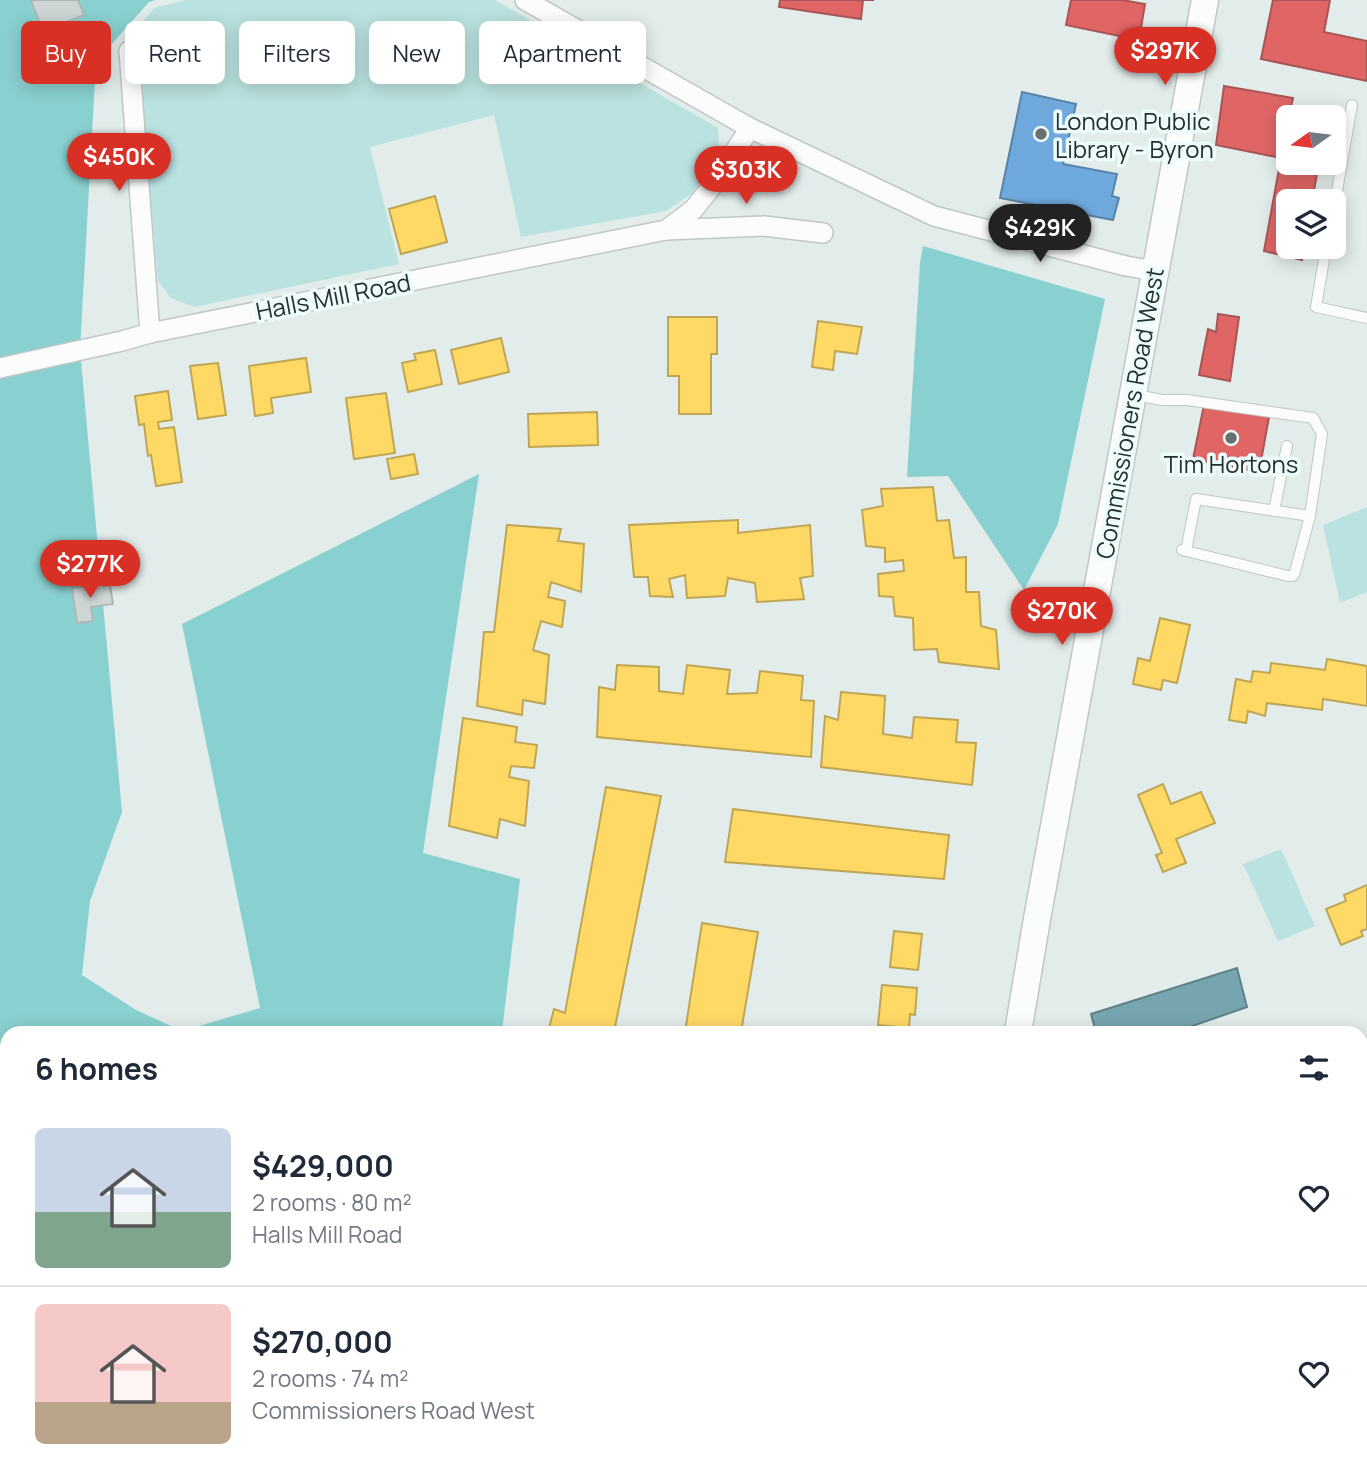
<!DOCTYPE html>
<meta charset="utf-8">
<style>
body{margin:0;font-family:Manrope,sans-serif;background:#f6f6f7;color:#1f2937;height:100vh;display:flex;flex-direction:column;font-size:26px;white-space:nowrap}
*{box-sizing:border-box;margin:0}
p{font-size:23px;color:#747a83}
.icon{flex:none;width:38px;height:38px;fill:none;stroke:currentColor;stroke-width:2;stroke-linecap:round;stroke-linejoin:round}
.map{position:relative;flex:1;overflow:hidden}
.details{position:absolute;left:0px;top:1026px;width:1368px;height:450px;display:flex;flex-direction:column;background:#fff;border-radius:21px 21px 0 0;box-shadow:0 4px 18px #0003}
.details>*{flex:none}
.banner{position:absolute;left:21px;top:21px;width:700px;height:63px;display:flex;gap:14px}
.needle{width:46px;rotate:256deg}
.buttons{position:absolute;left:1276px;top:105px;display:grid;gap:14px}
.buttons a{display:grid;place-items:center;width:70px;height:70px;border-radius:10px;background:#fff;box-shadow:0 4px 18px #0003;font-size:35px}
.price{position:absolute;translate:-50% -60px;padding:0 16px;border-radius:24px;background:#d93025;color:#fff;font-size:23px;line-height:46px;filter:drop-shadow(0 2px 4px #0008)}
.price::after{content:'';position:absolute;left:50%;top:42px;width:21px;height:16px;margin-left:-10px;background:inherit;clip-path:polygon(0 0,100% 0,50% 100%)}
.price.selected{background:#222;color:#fff}
ul{padding:0;list-style:none}
li{display:flex;align-items:center;gap:21px;height:175px;padding:0 35px}
li+li{border-top:2px solid #e0e1e3}
li span{display:grid;place-items:center;flex:none;width:196px;height:140px;border-radius:10px;color:#555}
li>.icon{margin-inline-start:auto}
span .icon{width:84px;height:84px;fill:#fffc;stroke-width:1}
li b{font-size:30px}
h2{display:flex;justify-content:space-between;align-items:center;height:84px;padding:0 35px;font-size:30px}
.chip{padding:0 24px;border-radius:10px;background:#fff;box-shadow:0 4px 18px #0003;font-size:24px;line-height:63px}
.chip.selected{background:#d93025;color:#fff}
.map>svg:first-child{display:block}
.green{fill:#bae2e0}
.forest{fill:#89d1d0}
.water{fill:#8ae0de}
.homes{fill:#ffd966;stroke:#bea655;stroke-width:2}
.shops{fill:#e06666;stroke:#a95555;stroke-width:2}
.schools{fill:#6fa8dc;stroke:#5a83a8;stroke-width:2}
.public{fill:#76a5af;stroke:#5f8188;stroke-width:2}
.building{fill:#ced5d5;stroke:#b0b7b6;stroke-width:2}
.lines{fill:none;stroke-linecap:round;stroke-linejoin:round}
.service-casing{stroke:#c0c7c6;stroke-width:12}
.minor-casing{stroke:#c0c7c6;stroke-width:22}
.secondary-casing{stroke:#c0c7c6;stroke-width:29}
.service{stroke:#fbfcfc;stroke-width:10}
.minor{stroke:#fbfcfc;stroke-width:19}
.secondary{stroke:#fbfcfc;stroke-width:26}
.poi-dot{fill:#697070;stroke:#ecfcfb;stroke-width:2.5}
.labels{text-anchor:middle;dominant-baseline:central;stroke-width:7;stroke-linejoin:round;paint-order:stroke}
.poi-label{font-size:24px;fill:#282e2e;stroke:#ecfcfb;text-anchor:start}
.street-label{font-size:24px;fill:#282e2e;stroke:#ecfcfb}
</style>
<div class="map">
<svg width="1367" height="1474" viewBox="0 0 1367 1474">
<rect width="100%" height="100%" fill="#e2ecea"/>
<!-- green -->
<g class="green">
<path d="M 185,0 L 495,0 L 718,128 L 719,145 L 712,167 L 691,194 L 666,211 L 521,237 L 494,115 L 370,147 L 399,264 L 194,307 L 171,298 L 158,281 L 135,31 L 154,8 Z"/>
<path d="M 1367,507 L 1367,592 L 1340,603 L 1323,525 Z"/>
<path d="M 1281,849 L 1315,926 L 1278,941 L 1243,864 Z"/>
</g>
<!-- forest -->
<g class="forest">
<path d="M 0,0 L 156,0 L 149,2 L 96,62 L 80,350 L 122,812 L 90,901 L 82,975 L 136,1010 L 182,1031 L 260,1008 L 182,624 L 479,474 L 423,853 L 520,879 L 502,1032 L 7,1032 L 7,1295 L 0,1278 Z"/>
<path d="M 923,246 L 1105,299 L 1058,524 L 1024,590 L 948,476 L 907,477 L 920,263 Z"/>
<path d="M 79,1468 L 401,1468 L 400,1474 L 81,1474 Z"/>
</g>
<!-- water -->
<path class="water" d="M 0,1339 L 7,1352 L 7,1468 L 61,1468 L 63,1474 L 0,1474 Z"/>
<!-- homes -->
<g class="homes">
<path d="M 435,196 L 447,242 L 401,254 L 389,209 Z"/>
<path d="M 668,317 L 717,317 L 717,354 L 711,354 L 711,414 L 679,414 L 679,376 L 668,376 Z"/>
<path d="M 818,321 L 862,327 L 857,354 L 835,351 L 833,370 L 812,367 Z"/>
<path d="M 501,338 L 509,372 L 459,384 L 451,350 Z"/>
<path d="M 435,350 L 442,384 L 408,392 L 402,363 L 416,360 L 414,354 Z"/>
<path d="M 306,358 L 311,392 L 271,398 L 273,413 L 255,416 L 249,366 Z"/>
<path d="M 218,363 L 226,415 L 198,419 L 190,366 Z"/>
<path d="M 168,391 L 172,420 L 158,422 L 159,429 L 174,427 L 182,482 L 156,486 L 151,455 L 148,456 L 144,424 L 139,425 L 135,396 Z"/>
<path d="M 386,393 L 395,453 L 354,459 L 346,398 Z"/>
<path d="M 597,412 L 598,445 L 529,447 L 528,414 Z"/>
<path d="M 414,454 L 418,474 L 391,479 L 387,459 Z"/>
<path d="M 933,487 L 937,521 L 949,520 L 954,558 L 966,557 L 966,592 L 979,592 L 981,626 L 996,630 L 999,669 L 939,662 L 937,649 L 914,650 L 913,618 L 895,616 L 893,597 L 879,596 L 878,574 L 904,571 L 903,560 L 885,562 L 885,548 L 866,546 L 862,510 L 883,506 L 881,489 Z"/>
<path d="M 738,520 L 738,533 L 810,525 L 813,576 L 800,578 L 804,599 L 757,602 L 755,583 L 728,578 L 725,596 L 687,598 L 685,575 L 669,579 L 673,597 L 650,596 L 648,577 L 634,577 L 629,525 Z"/>
<path d="M 507,525 L 561,529 L 558,541 L 584,544 L 581,592 L 551,582 L 548,597 L 565,601 L 562,627 L 541,621 L 533,650 L 549,655 L 545,704 L 523,700 L 522,715 L 477,706 L 484,632 L 494,632 Z"/>
<path d="M 1160,618 L 1190,625 L 1177,683 L 1163,680 L 1161,690 L 1133,684 L 1138,658 L 1150,661 Z"/>
<path d="M 1327,659 L 1367,666 L 1367,706 L 1323,699 L 1322,710 L 1267,703 L 1265,716 L 1248,711 L 1246,723 L 1229,720 L 1236,679 L 1251,682 L 1253,671 L 1270,673 L 1271,663 L 1325,670 Z"/>
<path d="M 617,665 L 659,667 L 659,691 L 683,694 L 687,665 L 730,670 L 727,694 L 757,693 L 760,671 L 803,676 L 801,700 L 814,701 L 811,757 L 597,737 L 599,687 L 615,690 Z"/>
<path d="M 841,692 L 885,696 L 883,734 L 912,738 L 914,717 L 958,720 L 956,742 L 976,743 L 972,785 L 821,767 L 825,716 L 838,720 Z"/>
<path d="M 463,718 L 517,727 L 515,742 L 537,745 L 534,768 L 511,766 L 509,777 L 529,781 L 525,826 L 500,819 L 497,838 L 449,826 Z"/>
<path d="M 1163,784 L 1171,804 L 1201,792 L 1215,823 L 1176,839 L 1186,863 L 1163,872 L 1156,855 L 1162,853 L 1138,795 Z"/>
<path d="M 606,787 L 661,796 L 614,1032 L 548,1032 L 554,1009 L 565,1013 Z"/>
<path d="M 733,809 L 949,835 L 944,879 L 725,862 Z"/>
<path d="M 1367,885 L 1367,929 L 1361,931 L 1363,936 L 1341,945 L 1326,909 L 1346,901 L 1344,895 Z"/>
<path d="M 702,923 L 758,932 L 741,1032 L 685,1032 Z"/>
<path d="M 894,931 L 922,934 L 918,970 L 890,967 Z"/>
<path d="M 882,985 L 917,988 L 915,1015 L 910,1014 L 909,1028 L 878,1025 Z"/>
<path d="M 427,1468 L 493,1468 L 492,1474 L 426,1474 Z"/>
<path d="M 672,1468 L 706,1468 L 705,1474 L 671,1474 Z"/>
<path d="M 819,1468 L 849,1468 L 848,1474 L 818,1474 Z"/>
</g>
<!-- shops -->
<g class="shops">
<path d="M 780,0 L 874,0 L 863,0 L 861,19 L 779,7 Z"/>
<path d="M 1071,0 L 1122,0 L 1145,4 L 1139,40 L 1066,25 Z"/>
<path d="M 1273,0 L 1330,0 L 1324,32 L 1367,41 L 1367,81 L 1261,59 Z"/>
<path d="M 1224,86 L 1293,98 L 1291,107 L 1328,114 L 1327,117 L 1288,117 L 1288,163 L 1319,163 L 1312,201 L 1288,201 L 1288,247 L 1304,247 L 1302,260 L 1264,251 L 1281,158 L 1216,145 Z"/>
<path d="M 1218,314 L 1239,317 L 1230,381 L 1199,375 L 1208,329 L 1216,332 Z"/>
<path d="M 1204,405 L 1269,417 L 1259,472 L 1193,459 Z"/>
</g>
<!-- schools -->
<g class="schools">
<path d="M 1022,92 L 1076,104 L 1063,164 L 1117,174 L 1112,196 L 1119,198 L 1113,220 L 1000,198 Z"/>
<path d="M 1362,1177 L 1367,1189 L 1367,1199 L 1362,1202 Z"/>
<path d="M 1028,1468 L 1103,1468 L 1102,1474 L 1059,1474 Z"/>
</g>
<!-- public -->
<path class="public" d="M 1237,968 L 1247,1007 L 1175,1032 L 1087,1032 L 1095,1029 L 1091,1014 Z"/>
<!-- building -->
<g class="building">
<path d="M 31,0 L 78,0 L 84,15 L 43,31 Z"/>
<path d="M 104,584 L 104,586 L 110,585 L 113,604 L 91,607 L 93,621 L 77,623 L 72,588 Z"/>
</g>
<g class="lines">
<!-- service casing -->
<g class="service-casing">
<g id="service">
<path d="M 1334,208 L 1352,105"/>
<path d="M 1326,247 L 1316,307 L 1367,318"/>
<path d="M 1136,395 L 1162,400 L 1187,400 L 1313,418 L 1322,434 L 1310,516 L 1295,572 L 1293,576 L 1288,576 L 1182,550"/>
<path d="M 1274,511 L 1287,446"/>
<path d="M 1186,551 L 1196,499 L 1310,516"/>
<path d="M 764,1474 L 765,1468"/>
</g>
</g>
<!-- minor casing -->
<g class="minor-casing">
<g id="minor">
<path d="M 525,0 L 750,128 L 934,216 L 1126,266 L 1155,271"/>
<path d="M 129,51 L 150,333"/>
<path d="M 666,230 L 693,210 L 713,185 L 750,128"/>
<path d="M 0,368 L 122,341 L 150,333 L 666,230 L 764,226 L 823,233"/>
<path d="M 1362,1430 L 1367,1427"/>
<path d="M 1260,1474 L 1274,1468"/>
</g>
</g>
<!-- secondary casing -->
<g class="secondary-casing">
<g id="secondary">
<path d="M 1018,1032 L 1037,919 L 1205,0"/>
<path d="M 941,1474 L 942,1468"/>
</g>
</g>
<!-- service -->
<use href="#service" class="service"/>
<!-- minor -->
<use href="#minor" class="minor"/>
<!-- secondary -->
<use href="#secondary" class="secondary"/>
</g>
<!-- markers -->
<g class="poi-dot">
<circle cx="1041" cy="134" r="7"/>
<circle cx="1231" cy="438" r="7"/>
</g>
<g class="labels">
<!-- poi labels -->
<g class="poi-label">
<text x="1055" y="120">London Public<tspan x="1055" dy="28">Library - Byron</tspan></text>
<text x="1231" y="463" text-anchor="middle">Tim Hortons</text>
</g>
<!-- street labels -->
<g class="street-label">
<text transform="translate(333 296) rotate(-11)">Halls Mill Road</text>
<text transform="translate(1129 413) rotate(-80)">Commissioners Road West</text>
</g>
</g>
</svg>
<div class="buttons">
<a><svg class="needle" viewBox="-14 -14 28 28"><path d="M0-13l5 13h-10z" fill="#e53935"/><path d="M0 13l5-13h-10z" fill="#747a83"/></svg></a>
<a><svg class="icon" aria-label="layers" viewBox="0 0 24 24"><path d="M12 4l9 5-9 5-9-5zM3 14l9 5 9-5"/></svg></a>
</div>
<b class="price" style="left:1165px;top:87px">$297K</b>
<b class="price" style="left:119px;top:193px">$450K</b>
<b class="price" style="left:746px;top:206px">$303K</b>
<b class="price selected" style="left:1040px;top:264px">$429K</b>
<b class="price" style="left:90px;top:600px">$277K</b>
<b class="price" style="left:1062px;top:647px">$270K</b>
<div class="banner">
<a class="chip selected">Buy</a>
<a class="chip">Rent</a>
<a class="chip">Filters</a>
<a class="chip">New</a>
<a class="chip">Apartment</a>
</div>
<section class="details">
<h2>6 homes<svg class="icon" aria-label="filters" viewBox="0 0 24 24"><path d="M4 7h16M4 17h16"/><circle cx="9" cy="7" r="2"/><circle cx="15" cy="17" r="2"/></svg></h2>
<ul>
<li><span style="background:linear-gradient(#c9d6e8 60%,#7fa58c 0)"><svg class="icon" aria-label="home" viewBox="0 0 24 24"><path d="M3 11l9-7 9 7M6 9v11h12V9"/></svg></span><div><b>$429,000</b><p>2 rooms · 80 m²</p><p>Halls Mill Road</p></div><svg class="icon" aria-label="heart" viewBox="0 0 24 24"><path d="M12 20l-8-8c-3-5 5-10 8-4 3-6 11-1 8 4z"/></svg></li>
<li><span style="background:linear-gradient(#f6c9c9 70%,#b9a48a 0)"><svg class="icon" aria-label="home" viewBox="0 0 24 24"><path d="M3 11l9-7 9 7M6 9v11h12V9"/></svg></span><div><b>$270,000</b><p>2 rooms · 74 m²</p><p>Commissioners Road West</p></div><svg class="icon" aria-label="heart" viewBox="0 0 24 24"><path d="M12 20l-8-8c-3-5 5-10 8-4 3-6 11-1 8 4z"/></svg></li>
</ul>
</section>
</div>
